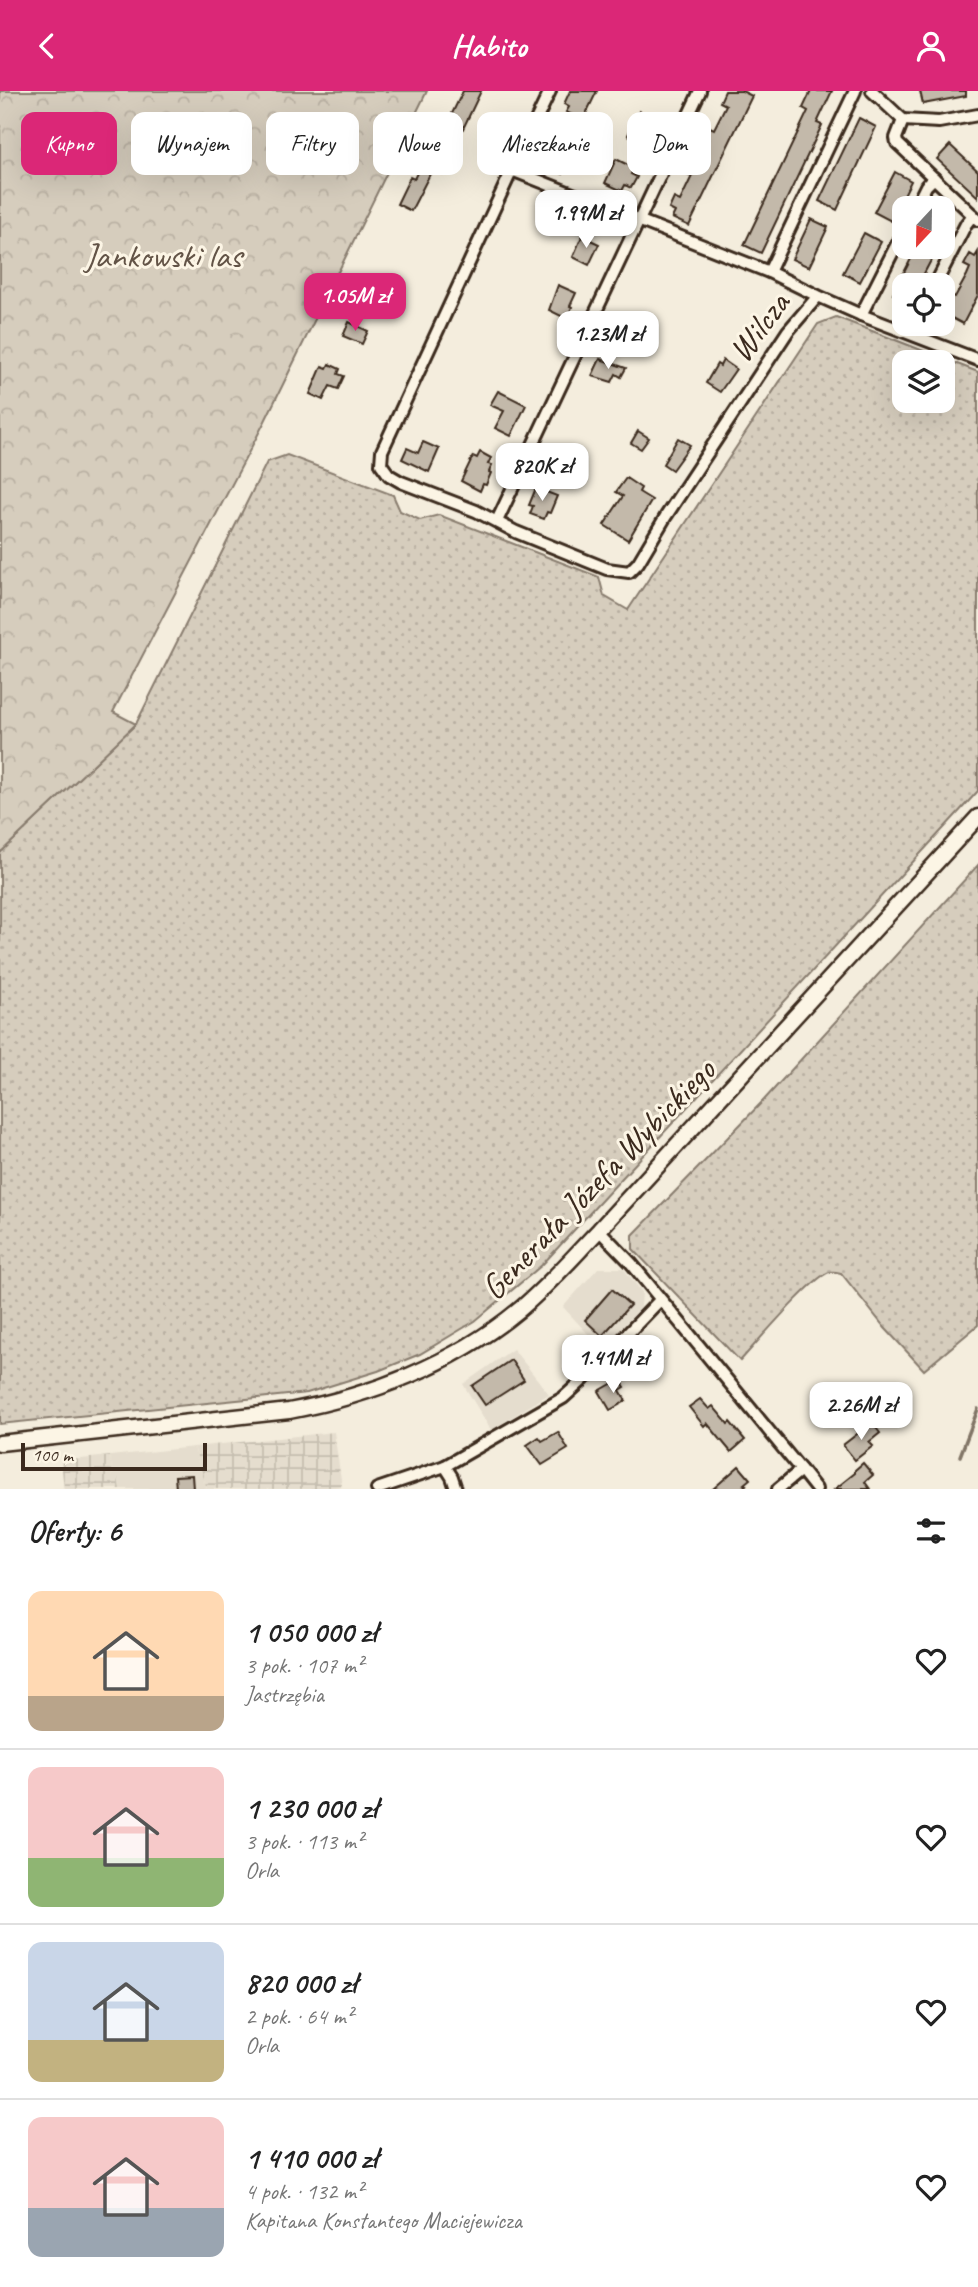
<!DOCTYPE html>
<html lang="pl">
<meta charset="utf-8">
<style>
body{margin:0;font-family:Caveat,sans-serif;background:#f2f2f2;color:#222;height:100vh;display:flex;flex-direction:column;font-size:26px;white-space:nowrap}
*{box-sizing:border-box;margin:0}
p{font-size:23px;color:#767676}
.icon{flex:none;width:38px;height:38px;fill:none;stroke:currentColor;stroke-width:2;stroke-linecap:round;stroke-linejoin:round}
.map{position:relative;height:1398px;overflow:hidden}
.details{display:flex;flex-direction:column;background:#fff;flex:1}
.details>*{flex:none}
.banner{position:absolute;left:21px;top:21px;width:936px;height:63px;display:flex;gap:14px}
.needle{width:46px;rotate:202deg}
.controls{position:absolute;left:892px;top:105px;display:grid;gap:14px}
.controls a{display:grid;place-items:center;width:63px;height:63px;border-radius:14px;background:#fff;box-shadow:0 7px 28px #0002;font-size:35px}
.scale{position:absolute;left:21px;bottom:18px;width:186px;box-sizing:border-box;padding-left:7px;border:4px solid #3b2a1e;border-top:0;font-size:19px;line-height:24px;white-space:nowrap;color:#3b2a1e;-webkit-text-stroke:5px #fcf5e5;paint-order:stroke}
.price{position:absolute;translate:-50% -60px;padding:0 16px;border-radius:14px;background:#fff;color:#222;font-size:23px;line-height:46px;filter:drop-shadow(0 2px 4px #0008)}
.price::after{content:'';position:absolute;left:50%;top:42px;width:21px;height:16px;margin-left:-10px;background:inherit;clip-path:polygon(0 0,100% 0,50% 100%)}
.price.current{background:#db2777;color:#fff}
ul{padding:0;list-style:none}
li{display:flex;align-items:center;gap:21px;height:175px;padding:0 28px}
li+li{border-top:2px solid #e0e0e0}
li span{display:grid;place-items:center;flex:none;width:196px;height:140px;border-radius:14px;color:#555}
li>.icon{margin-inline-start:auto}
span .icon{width:84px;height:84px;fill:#fffc;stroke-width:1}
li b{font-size:30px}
h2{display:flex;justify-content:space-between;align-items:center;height:84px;padding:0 28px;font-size:30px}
.pill{padding:0 24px;border-radius:14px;background:#fff;box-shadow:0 7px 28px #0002;font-size:24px;line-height:63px}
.pill.current{background:#db2777;color:#fff}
header{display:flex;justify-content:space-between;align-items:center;height:91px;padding:0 28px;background:#db2777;color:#fff;font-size:32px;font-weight:700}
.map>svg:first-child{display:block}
.built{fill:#e5ddce}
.industrial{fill:url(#industrial-grid)}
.grass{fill:url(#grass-dots);stroke:#887c6e;stroke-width:2;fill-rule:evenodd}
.forest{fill:url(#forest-crowns);stroke:#887c6e;stroke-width:2}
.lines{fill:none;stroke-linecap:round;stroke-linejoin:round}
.stream{stroke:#817466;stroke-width:3.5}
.building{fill:#c3b9aa;stroke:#3b2a1e;stroke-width:2}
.minor-casing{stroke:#3b2a1e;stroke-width:16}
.secondary-casing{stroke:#3b2a1e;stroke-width:19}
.minor{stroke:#fcf5e5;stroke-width:10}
.secondary{stroke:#fcf5e5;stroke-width:14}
.labels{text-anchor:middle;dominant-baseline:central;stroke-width:6;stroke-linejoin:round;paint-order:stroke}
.park-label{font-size:35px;fill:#625346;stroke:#fcf5e5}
.street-label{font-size:35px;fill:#3b2a1e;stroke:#fcf5e5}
</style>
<header><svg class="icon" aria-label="back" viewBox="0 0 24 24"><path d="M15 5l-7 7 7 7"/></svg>Habito<svg class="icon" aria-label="person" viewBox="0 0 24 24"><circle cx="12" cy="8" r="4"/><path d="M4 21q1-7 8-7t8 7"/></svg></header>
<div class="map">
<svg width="978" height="1398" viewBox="0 0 978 1398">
<defs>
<pattern id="industrial-grid" width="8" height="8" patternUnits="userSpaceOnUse" patternTransform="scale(1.75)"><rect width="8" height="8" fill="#e5ddce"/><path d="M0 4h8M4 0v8" fill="none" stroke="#c5beb0"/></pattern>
<pattern id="grass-dots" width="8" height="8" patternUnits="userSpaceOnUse" patternTransform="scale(1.75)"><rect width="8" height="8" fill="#d6cdbd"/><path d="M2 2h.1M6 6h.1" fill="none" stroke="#b9b0a2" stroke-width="1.8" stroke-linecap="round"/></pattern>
<pattern id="forest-crowns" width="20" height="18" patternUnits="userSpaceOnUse" patternTransform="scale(1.75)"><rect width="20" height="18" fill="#d6cdbd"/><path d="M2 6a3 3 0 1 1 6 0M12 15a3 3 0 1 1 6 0" fill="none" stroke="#b9b0a2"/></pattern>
</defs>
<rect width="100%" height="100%" fill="#f4eddd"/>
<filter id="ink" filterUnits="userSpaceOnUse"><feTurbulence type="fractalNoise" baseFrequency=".0143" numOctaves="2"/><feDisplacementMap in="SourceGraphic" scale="14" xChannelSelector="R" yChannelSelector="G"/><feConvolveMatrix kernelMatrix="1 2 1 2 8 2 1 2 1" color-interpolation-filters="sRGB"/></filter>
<g filter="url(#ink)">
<!-- built -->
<g class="built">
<path d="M 598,1177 L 623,1177 L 642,1201 L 641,1216 L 602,1258 L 563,1216 Z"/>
<path d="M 513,1258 L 549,1303 L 491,1339 L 463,1293 Z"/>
<path d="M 194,1356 L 207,1398 L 120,1398 L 118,1386 L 113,1387 L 110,1365 Z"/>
</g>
<!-- industrial -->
<g class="industrial">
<path d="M 334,1341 L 342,1395 L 318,1398 L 207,1398 L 194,1356 Z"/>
<path d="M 110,1365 L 113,1386 L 118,1386 L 120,1398 L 64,1398 L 61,1370 Z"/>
</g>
<!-- grass -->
<g class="grass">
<path d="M 836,226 L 978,281 L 978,700 L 542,1174 L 475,1230 L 420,1263 L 378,1280 L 307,1302 L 0,1333 L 0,762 L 136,633 L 267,371 L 287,364 L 393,404 L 400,420 L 420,429 L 439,424 L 599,486 L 604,505 L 628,519 L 818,233 ZM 905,271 L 943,271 L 943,310 L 905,310 Z"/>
<path d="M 978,774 L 978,1234 L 924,1279 L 885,1237 L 841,1182 C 837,1181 834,1180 830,1181 C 814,1184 754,1255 740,1270 L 633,1158 L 633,1144 L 764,1009 Z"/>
</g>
<!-- forest -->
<path class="forest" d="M 0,0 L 427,0 L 265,330 L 113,621 L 136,633 L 0,762 Z"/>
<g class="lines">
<!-- stream -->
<path class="stream" d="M 960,1365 L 978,1318"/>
</g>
<!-- building -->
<g class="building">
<path d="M 463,0 L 481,0 L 461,42 L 446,35 Z"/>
<path d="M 570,0 L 597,0 L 583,29 L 566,21 L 569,16 L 564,13 Z"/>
<path d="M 725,0 L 742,0 L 752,5 L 689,135 L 672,127 L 675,121 L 669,118 L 674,107 L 680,110 L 692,85 L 685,82 L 691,71 L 697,74 L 709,49 L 703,46 L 708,35 L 714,38 L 726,14 L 720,11 Z"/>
<path d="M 811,0 L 832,0 L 817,32 L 822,34 L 761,162 L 744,154 L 808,20 L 803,17 Z"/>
<path d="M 920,0 L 966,0 L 966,5 L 923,13 Z"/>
<path d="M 639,20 L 657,28 L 654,34 L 660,37 L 654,48 L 648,46 L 645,52 L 628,44 Z"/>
<path d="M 859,27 L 876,36 L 837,119 L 819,110 Z"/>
<path d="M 563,41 L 580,49 L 563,83 L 546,75 L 549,69 L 544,67 L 555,44 L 560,46 Z"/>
<path d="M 432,51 L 448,58 L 445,65 L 449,67 L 442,83 L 432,79 L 411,120 L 397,113 L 410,86 L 414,88 Z"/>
<path d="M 950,54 L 978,80 L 978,106 L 937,68 Z"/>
<path d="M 616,68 L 634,77 L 631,83 L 637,86 L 631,97 L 625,94 L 622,100 L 605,92 Z"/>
<path d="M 895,81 L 911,90 L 891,130 L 874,121 Z"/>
<path d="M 811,128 L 828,136 L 809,176 L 792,168 Z"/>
<path d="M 864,142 L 881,151 L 860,191 L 843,182 Z"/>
<path d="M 582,145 L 599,153 L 589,174 L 573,166 Z"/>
<path d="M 917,156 L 938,156 L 918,194 L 905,194 L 905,209 L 893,203 Z"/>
<path d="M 978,161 L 978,204 L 963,233 L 946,224 L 949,217 L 944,214 L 949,203 L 955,206 L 967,184 L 970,177 L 964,174 L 970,163 L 975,166 Z"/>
<path d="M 558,194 L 576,202 L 570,215 L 572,216 L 567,228 L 549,219 Z"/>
<path d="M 616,223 L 636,233 L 630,246 L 627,245 L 622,255 L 607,248 Z"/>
<path d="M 349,231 L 368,240 L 362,253 L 343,245 Z"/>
<path d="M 600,268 L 626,277 L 621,286 L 616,283 L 612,291 L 592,285 Z"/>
<path d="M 723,269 L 736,278 L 720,301 L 706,292 L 717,273 L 720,275 Z"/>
<path d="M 329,273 L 340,278 L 338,283 L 344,285 L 338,298 L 330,295 L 323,309 L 310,303 L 322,275 L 327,277 Z"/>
<path d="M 498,300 L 526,314 L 511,345 L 495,337 L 504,320 L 490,314 Z"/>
<path d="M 638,340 L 649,347 L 641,358 L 631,352 Z"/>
<path d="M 678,347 L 690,354 L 672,379 L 663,373 Z"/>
<path d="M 423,351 L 439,358 L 429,381 L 402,368 L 407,357 L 418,362 Z"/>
<path d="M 480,361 L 491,367 L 488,373 L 492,374 L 489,381 L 491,382 L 486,394 L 483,393 L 480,400 L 461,390 L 473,365 L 477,367 Z"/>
<path d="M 626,387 L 641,397 L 639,401 L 652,409 L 628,449 L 604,434 L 623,405 L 616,401 Z"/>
<path d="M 536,397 L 557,405 L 550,422 L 547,421 L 544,428 L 530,423 L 533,415 L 529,414 Z"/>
<path d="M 612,1198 L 630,1214 L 602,1245 L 585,1229 Z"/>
<path d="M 511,1269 L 524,1289 L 485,1314 L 472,1295 Z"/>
<path d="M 620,1288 L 625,1296 L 620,1299 L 626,1310 L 610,1319 L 599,1300 Z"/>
<path d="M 700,1308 L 709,1318 L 713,1315 L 728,1333 L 730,1331 L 745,1349 L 731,1361 L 707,1332 L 704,1335 L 689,1316 Z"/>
<path d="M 873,1333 L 880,1342 L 869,1351 L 873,1355 L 855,1369 L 843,1354 L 861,1340 L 862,1341 Z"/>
<path d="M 558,1341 L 568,1358 L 542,1374 L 527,1354 L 539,1346 L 542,1350 Z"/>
<path d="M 863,1372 L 873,1384 L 865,1391 L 870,1398 L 835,1398 L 855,1382 L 855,1379 Z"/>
<path d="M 739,1375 L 750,1388 L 744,1393 L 746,1394 L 741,1398 L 713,1398 Z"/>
<path d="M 192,1384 L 193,1398 L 176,1398 L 175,1385 Z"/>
</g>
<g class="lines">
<!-- minor casing -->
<g class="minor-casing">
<g id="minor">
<path d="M 872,0 L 903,29 L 939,31 L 978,24"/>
<path d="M 903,29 L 896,47 L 897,52 L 978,129"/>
<path d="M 518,67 L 550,0"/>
<path d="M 915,117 L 926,95 L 934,87"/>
<path d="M 769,181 L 855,0"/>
<path d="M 935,194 L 966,133 L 973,124"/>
<path d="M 818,205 L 769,181 L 512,79 L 382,360 L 381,373 L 389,384 L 401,391 L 476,420 L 516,441 L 607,478 L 629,481 L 638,472 L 666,425 L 788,240 L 818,205 L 861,224 L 978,269"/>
<path d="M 861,224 L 905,137"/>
<path d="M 497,430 L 700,0"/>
<path d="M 599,1139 L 631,1172 L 801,1379 L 778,1398"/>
<path d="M 445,1375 L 452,1386 L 456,1398"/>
<path d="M 801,1379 L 816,1398"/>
<path d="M 377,1398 L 445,1375 L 563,1307 L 584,1288 L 660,1209"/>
</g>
</g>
<!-- secondary casing -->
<g class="secondary-casing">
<path id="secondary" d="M 0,1352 L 289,1320 C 370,1305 454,1273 519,1219 C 548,1195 573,1166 599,1139 L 978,726"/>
</g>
<!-- minor -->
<use href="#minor" class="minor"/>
<!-- secondary -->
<use href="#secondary" class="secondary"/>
</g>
</g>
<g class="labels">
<!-- park labels -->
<g class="park-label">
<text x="163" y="164">Jankowski las</text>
</g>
<!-- street labels -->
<g class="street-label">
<text transform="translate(759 236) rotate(-53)">Wilcza</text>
<text transform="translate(598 1088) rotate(-46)">Generała Józefa Wybickiego</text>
</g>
</g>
</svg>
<div class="controls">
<a><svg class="needle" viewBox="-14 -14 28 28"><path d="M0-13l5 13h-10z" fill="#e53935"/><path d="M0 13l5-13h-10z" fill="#767676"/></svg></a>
<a><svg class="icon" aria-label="locate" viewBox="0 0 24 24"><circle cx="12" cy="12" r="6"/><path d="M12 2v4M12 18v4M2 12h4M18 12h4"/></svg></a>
<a><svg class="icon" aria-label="layers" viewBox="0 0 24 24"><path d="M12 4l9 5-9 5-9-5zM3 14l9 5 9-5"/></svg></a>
</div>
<div class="scale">100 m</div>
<b class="price" style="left:586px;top:159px">1.99M zł</b>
<b class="price current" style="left:355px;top:242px">1.05M zł</b>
<b class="price" style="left:608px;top:280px">1.23M zł</b>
<b class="price" style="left:542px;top:412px">820K zł</b>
<b class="price" style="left:613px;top:1304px">1.41M zł</b>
<b class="price" style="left:861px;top:1351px">2.26M zł</b>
<div class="banner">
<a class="pill current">Kupno</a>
<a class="pill">Wynajem</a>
<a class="pill">Filtry</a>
<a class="pill">Nowe</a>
<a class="pill">Mieszkanie</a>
<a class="pill">Dom</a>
</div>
</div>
<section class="details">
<h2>Oferty: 6<svg class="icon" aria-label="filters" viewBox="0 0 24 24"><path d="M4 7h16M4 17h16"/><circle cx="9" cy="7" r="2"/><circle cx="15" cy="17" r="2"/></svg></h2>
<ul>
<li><span style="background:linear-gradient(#ffd9b3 75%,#b9a48a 0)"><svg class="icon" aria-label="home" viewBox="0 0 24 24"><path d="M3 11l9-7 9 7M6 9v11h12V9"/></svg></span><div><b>1 050 000 zł</b><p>3 pok. · 107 m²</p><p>Jastrzębia</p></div><svg class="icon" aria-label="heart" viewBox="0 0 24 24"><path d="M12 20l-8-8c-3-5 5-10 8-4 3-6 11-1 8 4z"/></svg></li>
<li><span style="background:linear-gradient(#f6c9c9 65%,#8fb573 0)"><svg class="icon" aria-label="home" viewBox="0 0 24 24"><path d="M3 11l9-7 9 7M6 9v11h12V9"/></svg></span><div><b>1 230 000 zł</b><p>3 pok. · 113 m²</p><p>Orla</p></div><svg class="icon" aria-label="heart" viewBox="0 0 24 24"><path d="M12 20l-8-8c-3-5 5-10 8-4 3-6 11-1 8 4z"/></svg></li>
<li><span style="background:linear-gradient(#c9d6e8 70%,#c2b280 0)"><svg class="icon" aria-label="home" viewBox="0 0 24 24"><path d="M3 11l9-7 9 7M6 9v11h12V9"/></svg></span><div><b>820 000 zł</b><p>2 pok. · 64 m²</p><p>Orla</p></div><svg class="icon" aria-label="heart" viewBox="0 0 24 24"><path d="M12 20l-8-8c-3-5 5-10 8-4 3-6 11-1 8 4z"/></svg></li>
<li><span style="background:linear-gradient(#f6c9c9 65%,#9aa5b1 0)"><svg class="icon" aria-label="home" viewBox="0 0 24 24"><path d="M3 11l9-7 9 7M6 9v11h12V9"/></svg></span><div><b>1 410 000 zł</b><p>4 pok. · 132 m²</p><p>Kapitana Konstantego Maciejewicza</p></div><svg class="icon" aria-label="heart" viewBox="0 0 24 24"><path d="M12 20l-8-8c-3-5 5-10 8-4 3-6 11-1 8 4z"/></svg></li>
</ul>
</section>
